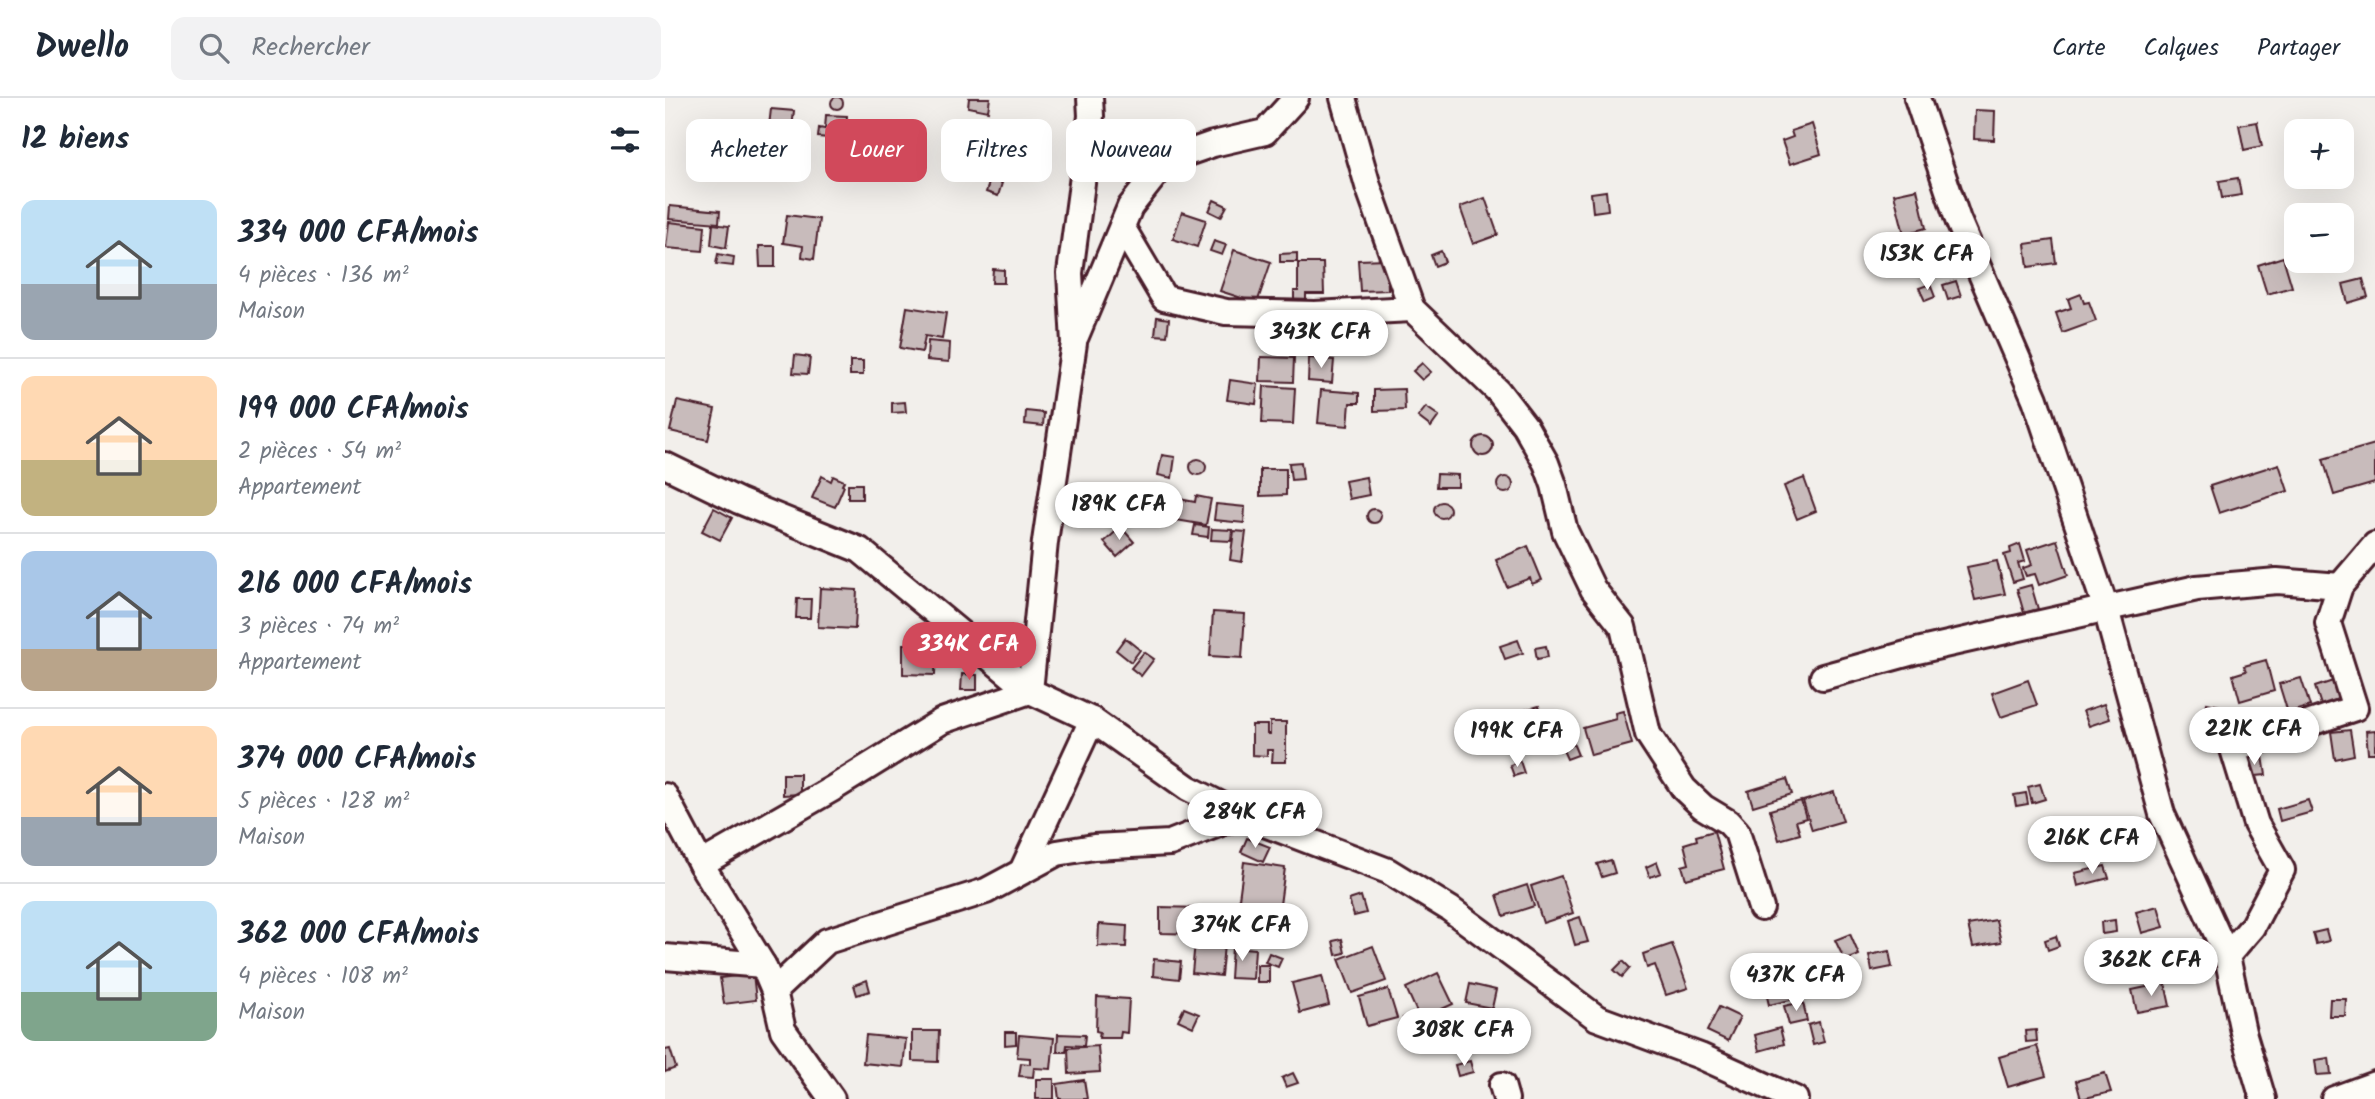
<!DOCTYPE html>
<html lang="fr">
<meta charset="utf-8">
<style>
body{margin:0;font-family:Kalam,sans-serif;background:#f2f2f3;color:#1f2937;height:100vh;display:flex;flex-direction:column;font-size:26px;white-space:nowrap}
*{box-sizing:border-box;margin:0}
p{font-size:23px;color:#747a83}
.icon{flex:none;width:38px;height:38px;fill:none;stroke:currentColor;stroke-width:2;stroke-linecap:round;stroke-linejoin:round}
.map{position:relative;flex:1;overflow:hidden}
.sheet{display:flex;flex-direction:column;background:#fff;width:665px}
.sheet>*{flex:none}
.banner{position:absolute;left:21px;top:21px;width:665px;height:63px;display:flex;gap:14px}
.buttons{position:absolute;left:1619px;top:21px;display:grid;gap:14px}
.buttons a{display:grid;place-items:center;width:70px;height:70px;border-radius:14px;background:#fff;box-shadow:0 7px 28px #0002;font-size:35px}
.price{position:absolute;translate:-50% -60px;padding:0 16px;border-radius:24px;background:#fff;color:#222;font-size:23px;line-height:46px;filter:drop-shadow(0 2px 4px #0008)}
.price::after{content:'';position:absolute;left:50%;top:42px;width:21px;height:16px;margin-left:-10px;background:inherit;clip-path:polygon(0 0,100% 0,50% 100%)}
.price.selected{background:#d1495b;color:#fff}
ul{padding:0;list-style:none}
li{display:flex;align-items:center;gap:21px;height:175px;padding:0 21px}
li+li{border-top:2px solid #e0e1e3}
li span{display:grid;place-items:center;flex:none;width:196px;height:140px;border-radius:14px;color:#555}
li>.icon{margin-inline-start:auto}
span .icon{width:84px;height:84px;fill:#fffc;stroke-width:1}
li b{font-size:30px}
h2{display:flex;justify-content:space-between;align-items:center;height:84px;padding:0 21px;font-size:30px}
.tag{padding:0 24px;border-radius:14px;background:#fff;box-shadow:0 7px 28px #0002;font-size:24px;line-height:63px}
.tag.selected{background:#d1495b;color:#fff}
header{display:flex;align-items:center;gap:42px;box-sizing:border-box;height:98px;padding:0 35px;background:#fff;border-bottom:2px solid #e0e1e3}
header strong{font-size:33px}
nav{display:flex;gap:38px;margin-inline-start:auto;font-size:24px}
.search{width:490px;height:63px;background:#f2f2f3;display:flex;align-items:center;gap:18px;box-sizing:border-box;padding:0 24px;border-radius:14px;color:#747a83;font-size:26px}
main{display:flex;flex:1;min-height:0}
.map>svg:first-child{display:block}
.building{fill:#c8bbbb;stroke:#4a1f2b;stroke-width:2}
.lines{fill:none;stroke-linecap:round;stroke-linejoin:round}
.minor-casing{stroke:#4a1f2b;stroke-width:30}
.minor{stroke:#fdfcf7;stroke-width:24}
</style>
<header>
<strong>Dwello</strong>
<div class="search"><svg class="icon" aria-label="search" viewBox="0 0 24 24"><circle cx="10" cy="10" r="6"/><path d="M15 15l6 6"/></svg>Rechercher</div>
<nav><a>Carte</a><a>Calques</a><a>Partager</a></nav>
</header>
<main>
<section class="sheet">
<h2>12 biens<svg class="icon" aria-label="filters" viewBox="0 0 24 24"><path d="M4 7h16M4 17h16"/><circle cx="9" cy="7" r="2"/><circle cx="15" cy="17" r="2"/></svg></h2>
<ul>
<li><span style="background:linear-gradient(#bfe0f5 60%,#9aa5b1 0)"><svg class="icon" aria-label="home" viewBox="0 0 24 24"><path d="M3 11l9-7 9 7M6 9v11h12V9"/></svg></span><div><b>334 000 CFA/mois</b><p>4 pièces · 136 m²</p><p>Maison</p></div></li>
<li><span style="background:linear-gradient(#ffd9b3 60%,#c2b280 0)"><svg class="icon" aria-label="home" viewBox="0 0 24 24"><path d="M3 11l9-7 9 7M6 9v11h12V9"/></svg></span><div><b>199 000 CFA/mois</b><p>2 pièces · 54 m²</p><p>Appartement</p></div></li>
<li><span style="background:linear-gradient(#a9c7e8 70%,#b9a48a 0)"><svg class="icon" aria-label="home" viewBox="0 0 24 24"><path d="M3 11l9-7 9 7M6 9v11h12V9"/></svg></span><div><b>216 000 CFA/mois</b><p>3 pièces · 74 m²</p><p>Appartement</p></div></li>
<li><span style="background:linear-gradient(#ffd9b3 65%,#9aa5b1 0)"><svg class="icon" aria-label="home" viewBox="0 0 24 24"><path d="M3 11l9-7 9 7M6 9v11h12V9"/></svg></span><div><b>374 000 CFA/mois</b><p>5 pièces · 128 m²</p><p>Maison</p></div></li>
<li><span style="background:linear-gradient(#bfe0f5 65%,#7fa58c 0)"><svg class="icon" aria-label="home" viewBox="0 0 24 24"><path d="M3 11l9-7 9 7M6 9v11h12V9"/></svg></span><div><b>362 000 CFA/mois</b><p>4 pièces · 108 m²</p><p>Maison</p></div></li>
</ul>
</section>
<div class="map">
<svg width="1710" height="1001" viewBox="0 0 1710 1001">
<rect width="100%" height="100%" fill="#f2efeb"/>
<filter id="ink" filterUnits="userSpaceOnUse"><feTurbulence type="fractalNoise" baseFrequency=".0143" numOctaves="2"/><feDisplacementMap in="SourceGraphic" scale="14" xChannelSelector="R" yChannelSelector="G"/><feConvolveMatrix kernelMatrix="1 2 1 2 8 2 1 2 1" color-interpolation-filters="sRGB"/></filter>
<g filter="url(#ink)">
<!-- building -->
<g class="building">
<circle cx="172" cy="5" r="6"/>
<path d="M 304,0 L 325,0 L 323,13 L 303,9 Z"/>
<path d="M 106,11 L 129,13 L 127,30 L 104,28 Z"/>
<path d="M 1310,12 L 1330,13 L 1329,42 L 1309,41 Z"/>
<path d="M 161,17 L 182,18 L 181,32 L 176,32 L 175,41 L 153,39 L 154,30 L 160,31 Z"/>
<path d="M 1592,24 L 1597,48 L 1579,52 L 1574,27 Z"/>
<path d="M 1147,26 L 1156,56 L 1125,66 L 1117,43 L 1128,39 L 1126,33 Z"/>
<path d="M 1573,80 L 1576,97 L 1557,100 L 1554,83 Z"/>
<path d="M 325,82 L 337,85 L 333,98 L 321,94 Z"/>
<path d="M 1252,91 L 1261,130 L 1239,136 L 1229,96 Z"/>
<path d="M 941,93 L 943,112 L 928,114 L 926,95 Z"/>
<path d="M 820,100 L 833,137 L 808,146 L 795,109 Z"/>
<path d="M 549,102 L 562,108 L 556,119 L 544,113 Z"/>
<path d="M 5,108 L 55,113 L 54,125 L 4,121 Z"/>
<path d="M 517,114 L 541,122 L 532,149 L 508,141 Z"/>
<path d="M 122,117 L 154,121 L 149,161 L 137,159 L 138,148 L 118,145 Z"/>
<path d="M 4,124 L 40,128 L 38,153 L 1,150 Z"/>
<path d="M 48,126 L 64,128 L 61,150 L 46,147 Z"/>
<path d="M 1388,142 L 1391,165 L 1363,169 L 1360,146 Z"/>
<path d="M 549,143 L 561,147 L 557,157 L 545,153 Z"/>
<path d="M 1285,145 L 1290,168 L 1257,176 L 1251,153 Z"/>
<path d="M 94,148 L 110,148 L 110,169 L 95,169 Z"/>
<path d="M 569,152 L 606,164 L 592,205 L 555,193 Z"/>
<path d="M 776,153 L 780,164 L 770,168 L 766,157 Z"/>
<path d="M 632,155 L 632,164 L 615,164 L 615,156 Z"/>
<path d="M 53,156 L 69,159 L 68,168 L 51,166 Z"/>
<path d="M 1618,159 L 1627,189 L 1602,196 L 1593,167 Z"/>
<path d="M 722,161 L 723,192 L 695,193 L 693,162 Z"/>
<path d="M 633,165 L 658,165 L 659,196 L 641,196 L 641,203 L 629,203 L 629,193 L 633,193 Z"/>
<path d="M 328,171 L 339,172 L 339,185 L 327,185 Z"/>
<path d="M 1698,181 L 1703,199 L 1683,205 L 1678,186 Z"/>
<path d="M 1291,183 L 1296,198 L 1283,202 L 1278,187 Z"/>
<path d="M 1265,186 L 1270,199 L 1260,203 L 1254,190 Z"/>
<path d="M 1416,196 L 1419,205 L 1424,204 L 1431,223 L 1398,235 L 1391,215 L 1406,210 L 1403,201 Z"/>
<path d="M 242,209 L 281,215 L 277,241 L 260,238 L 257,254 L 235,250 Z"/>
<path d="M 492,219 L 504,221 L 502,238 L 490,237 Z"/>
<path d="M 263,243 L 285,245 L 284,264 L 262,262 Z"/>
<path d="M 130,257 L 145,259 L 143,276 L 128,275 Z"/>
<path d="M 596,259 L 629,260 L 628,284 L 595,283 Z"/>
<path d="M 644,260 L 669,262 L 667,285 L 643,283 Z"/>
<rect x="185" y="263" width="13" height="14"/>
<path d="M 757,265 L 766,274 L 757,282 L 748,273 Z"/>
<path d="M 565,282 L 593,286 L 591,306 L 562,302 Z"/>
<path d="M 599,288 L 630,290 L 628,326 L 597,325 Z"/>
<path d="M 739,291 L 740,312 L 709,313 L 709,292 Z"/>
<path d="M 656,292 L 694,295 L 694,305 L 685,305 L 683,328 L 653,325 Z"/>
<path d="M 12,303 L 50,311 L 43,342 L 5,333 Z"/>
<path d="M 240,304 L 241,314 L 227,315 L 227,305 Z"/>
<path d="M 761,309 L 774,318 L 766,329 L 753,319 Z"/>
<path d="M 361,313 L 379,315 L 378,328 L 360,326 Z"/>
<circle cx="818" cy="348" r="10"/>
<path d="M 1710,346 L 1710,385 L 1669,397 L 1658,361 Z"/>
<path d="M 497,357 L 510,359 L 507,380 L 493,377 Z"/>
<circle cx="533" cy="369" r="8"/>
<path d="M 636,364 L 638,381 L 626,382 L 624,365 Z"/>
<path d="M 1614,366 L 1623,393 L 1554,415 L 1545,388 Z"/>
<path d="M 595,371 L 621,371 L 621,397 L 595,398 Z"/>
<path d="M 772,376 L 793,377 L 793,389 L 771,389 Z"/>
<path d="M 157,378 L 166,383 L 168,378 L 179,383 L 177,387 L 179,388 L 170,409 L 147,400 Z"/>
<circle cx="840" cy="387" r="8"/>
<path d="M 701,379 L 704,397 L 684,401 L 680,383 Z"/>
<path d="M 1139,380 L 1151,413 L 1132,421 L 1119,388 Z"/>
<rect x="183" y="386" width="14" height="15"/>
<path d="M 531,398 L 546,401 L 541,427 L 505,421 L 509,400 L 530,404 Z"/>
<circle cx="777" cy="412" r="8"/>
<path d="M 551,406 L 580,409 L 579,425 L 549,422 Z"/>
<path d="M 49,410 L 67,420 L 55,442 L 37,433 Z"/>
<circle cx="709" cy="418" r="7"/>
<path d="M 530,427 L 544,429 L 543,439 L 528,437 Z"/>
<path d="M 456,429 L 469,444 L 452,459 L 439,444 Z"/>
<path d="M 547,431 L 567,432 L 566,443 L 546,442 Z"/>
<path d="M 569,433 L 581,434 L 577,464 L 565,462 Z"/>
<path d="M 1392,442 L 1403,477 L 1374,487 L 1370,476 L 1361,478 L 1358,470 L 1367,467 L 1362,452 Z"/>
<path d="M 1355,446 L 1360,463 L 1353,465 L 1358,481 L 1348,484 L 1339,457 L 1346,455 L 1345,450 Z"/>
<path d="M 863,448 L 877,482 L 867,486 L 865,480 L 842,489 L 831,462 Z"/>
<path d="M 1332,463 L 1340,496 L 1310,502 L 1302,469 Z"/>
<path d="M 1366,487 L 1373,511 L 1359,515 L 1352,491 Z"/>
<path d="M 155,490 L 192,492 L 190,531 L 153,529 Z"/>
<path d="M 132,501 L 146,501 L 145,520 L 131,520 Z"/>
<path d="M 548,514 L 580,516 L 577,560 L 545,558 Z"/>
<path d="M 247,540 L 259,540 L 259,546 L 271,546 L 270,577 L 238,576 L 238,546 L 247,546 Z"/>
<path d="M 460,540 L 475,552 L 466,564 L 451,552 Z"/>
<path d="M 853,542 L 858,555 L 840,561 L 835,548 Z"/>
<path d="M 881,548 L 883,559 L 872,561 L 870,550 Z"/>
<path d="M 479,554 L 489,561 L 476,578 L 466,570 Z"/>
<path d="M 1601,562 L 1609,593 L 1575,603 L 1568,577 L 1581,573 L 1579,568 Z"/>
<path d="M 297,576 L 312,577 L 312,592 L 296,592 Z"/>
<path d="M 1636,580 L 1645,608 L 1623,615 L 1614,586 Z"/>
<path d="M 1363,582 L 1372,607 L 1336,619 L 1327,595 Z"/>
<path d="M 1671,582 L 1678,603 L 1657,610 L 1650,589 Z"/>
<path d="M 1542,605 L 1563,610 L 1558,628 L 1538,623 Z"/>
<path d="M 1439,606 L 1445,621 L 1424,628 L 1418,613 Z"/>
<path d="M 874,608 L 882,634 L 853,642 L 846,616 Z"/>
<path d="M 958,613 L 967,646 L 926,657 L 918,630 L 951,621 L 950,615 Z"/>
<path d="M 605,624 L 621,624 L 621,664 L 607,664 L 608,652 L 602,652 L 602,658 L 587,657 L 587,627 L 602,627 L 602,636 L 605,636 Z"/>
<path d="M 1685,632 L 1689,657 L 1670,661 L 1666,634 Z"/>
<path d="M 1710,632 L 1710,655 L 1703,655 L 1701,633 Z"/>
<path d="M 908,645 L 913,657 L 902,661 L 897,650 Z"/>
<path d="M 1598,658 L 1601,677 L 1580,679 L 1578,661 Z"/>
<path d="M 855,663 L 859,675 L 849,678 L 845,667 Z"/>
<path d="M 118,676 L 135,676 L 135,696 L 118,697 Z"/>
<path d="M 1122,681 L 1127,696 L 1088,708 L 1083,693 Z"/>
<path d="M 1375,686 L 1380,701 L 1367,705 L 1363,689 Z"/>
<path d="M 1169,694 L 1178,723 L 1147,732 L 1138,703 Z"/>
<path d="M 1361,695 L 1363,706 L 1351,708 L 1349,697 Z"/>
<path d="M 1643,702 L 1647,714 L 1615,723 L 1612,711 Z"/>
<path d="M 1136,703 L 1141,720 L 1131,723 L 1135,736 L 1114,742 L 1105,712 Z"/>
<path d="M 1049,733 L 1059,771 L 1021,781 L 1017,768 L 1024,766 L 1019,746 L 1032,742 L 1031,738 Z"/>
<path d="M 582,740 L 605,749 L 598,764 L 576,754 Z"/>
<path d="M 946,762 L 950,775 L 937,779 L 932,766 Z"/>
<path d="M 579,764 L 620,770 L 614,814 L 573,808 Z"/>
<path d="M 992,764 L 996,775 L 985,779 L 981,769 Z"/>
<path d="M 1440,768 L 1444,780 L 1413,788 L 1410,775 Z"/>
<path d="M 896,778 L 908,815 L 878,825 L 866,788 Z"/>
<path d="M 862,787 L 869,808 L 839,818 L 832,797 Z"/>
<path d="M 696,798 L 701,815 L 689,818 L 684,802 Z"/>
<path d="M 1493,808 L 1499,829 L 1477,835 L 1471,814 Z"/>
<path d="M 495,809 L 536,810 L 535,836 L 495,835 Z"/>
<path d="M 915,819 L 923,844 L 910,847 L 903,823 Z"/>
<path d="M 1331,822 L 1336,844 L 1308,849 L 1303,827 Z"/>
<path d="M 1450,822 L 1451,834 L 1437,836 L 1436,824 Z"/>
<path d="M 434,826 L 462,828 L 461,849 L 433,848 Z"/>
<path d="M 1661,832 L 1664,843 L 1651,846 L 1648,835 Z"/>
<path d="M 1185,836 L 1194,857 L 1180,863 L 1170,842 Z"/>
<path d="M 1391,838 L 1394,848 L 1383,852 L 1380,842 Z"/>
<path d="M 677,841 L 680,855 L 671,857 L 668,843 Z"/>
<path d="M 530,844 L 559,847 L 556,878 L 527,875 Z"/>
<path d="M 1007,846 L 1023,890 L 1001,897 L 990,867 L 982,870 L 978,856 Z"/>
<path d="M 708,848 L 721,883 L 687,895 L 674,861 Z"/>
<path d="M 567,849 L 590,851 L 588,881 L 565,880 Z"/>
<path d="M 1224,853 L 1227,869 L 1207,873 L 1204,857 Z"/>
<path d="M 604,855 L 617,860 L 613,869 L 600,864 Z"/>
<path d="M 489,861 L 516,864 L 514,881 L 488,878 Z"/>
<path d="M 958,863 L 965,870 L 957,879 L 949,872 Z"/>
<rect x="592" y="867" width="12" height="17"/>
<path d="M 773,875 L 788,906 L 755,921 L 741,890 Z"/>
<path d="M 88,876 L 91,902 L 59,906 L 55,880 Z"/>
<path d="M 657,878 L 664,907 L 635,915 L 627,885 Z"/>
<path d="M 202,882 L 205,893 L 192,897 L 189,887 Z"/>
<path d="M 1131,883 L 1134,900 L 1104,907 L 1100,890 Z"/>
<path d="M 1500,885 L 1505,908 L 1472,914 L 1467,892 Z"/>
<path d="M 805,886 L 831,892 L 827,910 L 801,905 Z"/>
<path d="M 723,891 L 732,920 L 702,928 L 694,899 Z"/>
<path d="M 432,899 L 464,901 L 462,935 L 456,934 L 455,940 L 434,940 L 435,934 L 431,933 Z"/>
<path d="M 1665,901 L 1681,901 L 1680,918 L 1664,918 Z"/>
<path d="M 1138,904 L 1142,923 L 1124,927 L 1119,908 Z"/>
<path d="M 1054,909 L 1075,919 L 1063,943 L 1042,933 Z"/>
<path d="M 519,910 L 534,916 L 528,929 L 513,922 Z"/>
<path d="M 749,916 L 755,934 L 744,938 L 738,920 Z"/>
<path d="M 1154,924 L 1159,944 L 1148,947 L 1143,927 Z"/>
<path d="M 1115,930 L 1119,946 L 1094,953 L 1090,937 Z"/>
<path d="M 1371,932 L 1372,943 L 1361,944 L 1360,933 Z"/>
<path d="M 247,933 L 274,933 L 273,964 L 247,963 Z"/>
<path d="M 340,934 L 351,934 L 351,946 L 340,947 Z"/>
<path d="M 393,936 L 420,937 L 419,948 L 402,947 L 401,954 L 392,954 Z"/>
<path d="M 201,937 L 241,941 L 238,969 L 198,965 Z"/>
<path d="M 354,937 L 389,940 L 386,971 L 369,970 L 368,979 L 354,978 L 356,965 L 365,966 L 365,960 L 352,959 Z"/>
<path d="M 433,948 L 435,974 L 404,976 L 403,950 Z"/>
<path d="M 1372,948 L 1381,978 L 1343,989 L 1334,959 Z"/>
<path d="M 5,951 L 11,970 L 0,974 L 0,952 Z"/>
<path d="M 1664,960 L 1666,976 L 1652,977 L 1650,962 Z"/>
<path d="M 805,963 L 808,974 L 793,978 L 790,967 Z"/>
<path d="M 628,975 L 633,985 L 621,989 L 617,980 Z"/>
<path d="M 1440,975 L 1446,994 L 1416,1001 L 1411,983 Z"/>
<rect x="371" y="981" width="18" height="20"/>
<path d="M 419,982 L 422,1001 L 394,1001 L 392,986 Z"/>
</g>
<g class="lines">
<!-- minor casing -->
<g class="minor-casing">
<g id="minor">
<path d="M 678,0 L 703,88 L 747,211 L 833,293 L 860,328 L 881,365 L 889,387 L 900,433 L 928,491 L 958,529 L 983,636 L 1019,691 L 1038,709 L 1063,724 L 1072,734 L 1096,810"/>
<path d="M 1252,0 L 1293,122 L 1370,301 L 1441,511 L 1497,716 L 1562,858"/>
<path d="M 457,129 L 499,200 L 561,214 L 650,216 L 747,211"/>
<path d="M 411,238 L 465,109 L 502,62 L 548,46 L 600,34 L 631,0"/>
<path d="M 0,367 L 74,403 L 195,452 L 365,593 L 427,622 L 523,690 L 576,717 L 723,773 L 785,811 L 932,920 L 1035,958 L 1130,1001"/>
<path d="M 1158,579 L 1252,553 L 1532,490 L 1612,483 L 1675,488"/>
<path d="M 0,698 L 36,766 L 98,867 L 109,893 L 118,932 L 167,1001"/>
<path d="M 36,766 L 167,691 L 277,623 L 365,593 L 380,444 L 409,245 L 405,175 L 426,18 L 425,0"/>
<path d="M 358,771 L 427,622"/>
<path d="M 0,859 L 98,867"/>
<path d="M 109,893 L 162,843 L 321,793 L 392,755 L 429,749 L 505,745 L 576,717"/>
<path d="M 837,987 L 841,1001"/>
<path d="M 1598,1001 L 1578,934 L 1562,858 L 1587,829 L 1617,772 L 1591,726 L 1568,651 L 1690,610 L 1663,525 L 1675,488 L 1710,447"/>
<path d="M 1669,1001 L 1710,986"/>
</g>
</g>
<!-- minor -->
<use href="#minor" class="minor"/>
</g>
</g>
</svg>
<div class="buttons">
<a>+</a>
<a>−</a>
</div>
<b class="price" style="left:1262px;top:194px">153K CFA</b>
<b class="price" style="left:656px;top:272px">343K CFA</b>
<b class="price" style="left:454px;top:444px">189K CFA</b>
<b class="price selected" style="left:304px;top:584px">334K CFA</b>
<b class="price" style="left:1589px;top:669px">221K CFA</b>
<b class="price" style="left:852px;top:671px">199K CFA</b>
<b class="price" style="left:590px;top:752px">284K CFA</b>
<b class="price" style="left:1427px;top:778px">216K CFA</b>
<b class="price" style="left:577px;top:865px">374K CFA</b>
<b class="price" style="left:1486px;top:900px">362K CFA</b>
<b class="price" style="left:1131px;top:915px">437K CFA</b>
<b class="price" style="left:799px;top:970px">308K CFA</b>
<div class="banner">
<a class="tag">Acheter</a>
<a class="tag selected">Louer</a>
<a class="tag">Filtres</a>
<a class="tag">Nouveau</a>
</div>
</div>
</main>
